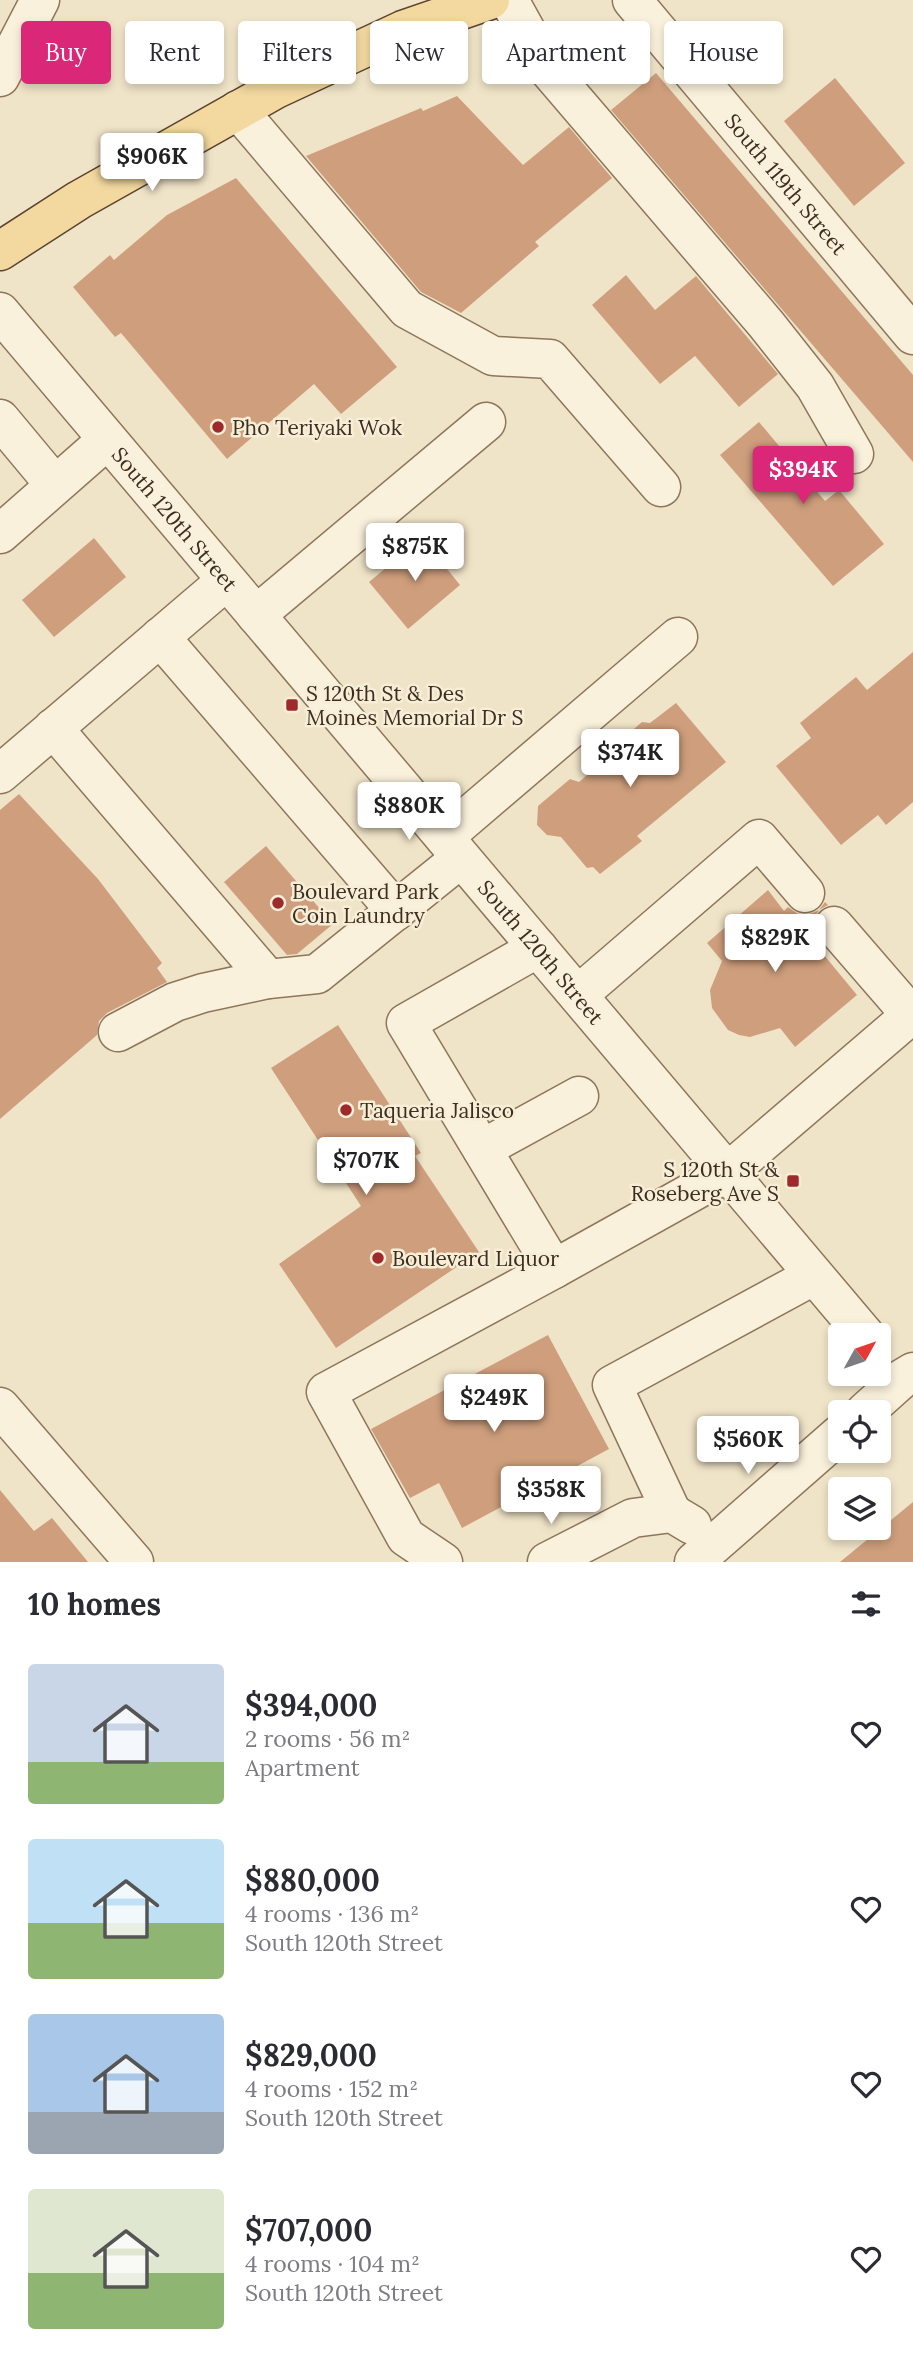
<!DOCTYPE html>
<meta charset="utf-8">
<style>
body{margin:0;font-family:Lora,serif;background:#f2f2f3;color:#2b2b33;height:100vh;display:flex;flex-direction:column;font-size:26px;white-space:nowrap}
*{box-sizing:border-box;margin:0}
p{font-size:23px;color:#7c7c81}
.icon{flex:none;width:38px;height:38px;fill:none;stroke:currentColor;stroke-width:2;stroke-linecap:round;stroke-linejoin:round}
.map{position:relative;height:1562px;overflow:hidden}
.details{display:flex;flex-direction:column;background:#fff;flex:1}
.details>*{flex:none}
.banner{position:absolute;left:21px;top:21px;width:872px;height:63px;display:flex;gap:14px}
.needle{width:46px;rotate:50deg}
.fabs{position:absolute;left:828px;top:1323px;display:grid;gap:14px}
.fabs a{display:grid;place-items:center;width:63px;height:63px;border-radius:7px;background:#fff;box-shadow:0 4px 10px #0003;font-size:35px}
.price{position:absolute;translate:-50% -60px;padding:0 16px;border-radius:7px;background:#fff;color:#222;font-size:23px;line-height:46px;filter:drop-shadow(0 2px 4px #0008)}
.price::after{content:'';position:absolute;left:50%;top:42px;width:21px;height:16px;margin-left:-10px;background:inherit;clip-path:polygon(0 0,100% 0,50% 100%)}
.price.selected{background:#db2777;color:#fff}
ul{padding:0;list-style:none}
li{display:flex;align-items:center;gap:21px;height:175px;padding:0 28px}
li span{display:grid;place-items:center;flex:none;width:196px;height:140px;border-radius:7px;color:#555}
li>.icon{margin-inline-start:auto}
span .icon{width:84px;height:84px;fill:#fffc;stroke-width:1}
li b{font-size:30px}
h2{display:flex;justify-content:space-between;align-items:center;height:84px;padding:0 28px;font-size:30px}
.tag{padding:0 24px;border-radius:7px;background:#fff;box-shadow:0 4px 10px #0003;font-size:24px;line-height:63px}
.tag.selected{background:#db2777;color:#fff}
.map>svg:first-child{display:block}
.building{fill:#cf9f7d}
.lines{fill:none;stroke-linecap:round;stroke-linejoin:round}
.minor-casing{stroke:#8d765c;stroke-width:41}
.major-casing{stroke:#5b4430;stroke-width:41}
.minor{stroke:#faf1dc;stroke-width:38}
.major{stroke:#f3d9a0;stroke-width:38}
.poi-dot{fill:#9e2a2b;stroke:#f7eed8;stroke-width:2.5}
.labels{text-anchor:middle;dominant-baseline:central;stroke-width:5;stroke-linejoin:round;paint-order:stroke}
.street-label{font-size:21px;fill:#3d2e20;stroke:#f7eed8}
.poi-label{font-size:21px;fill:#3d2e20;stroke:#f7eed8;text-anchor:start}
</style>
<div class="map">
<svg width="913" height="1562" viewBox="0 0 913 1562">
<rect width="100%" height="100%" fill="#f0e4c8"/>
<!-- building -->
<g class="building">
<path d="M 656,73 L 913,375 L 913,462 L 611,110 Z"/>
<path d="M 835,78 L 905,163 L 854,206 L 784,121 Z"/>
<path d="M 457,96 L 523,165 L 569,127 L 612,178 L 535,242 L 539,246 L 461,313 L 421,292 L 306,156 L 421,108 L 423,111 Z"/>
<path d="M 236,178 L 397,367 L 341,414 L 314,384 L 227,459 L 121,333 L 115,337 L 73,287 L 110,255 L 114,260 L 167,215 Z"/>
<path d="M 626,275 L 655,310 L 696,276 L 778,374 L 739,407 L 695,356 L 660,384 L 592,305 Z"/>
<path d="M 759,422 L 825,501 L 839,490 L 884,544 L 833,586 L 720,455 Z"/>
<path d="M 94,538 L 126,577 L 54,637 L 22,600 Z"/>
<path d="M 422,538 L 460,585 L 408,629 L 369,582 Z"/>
<path d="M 913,652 L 913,802 L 886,825 L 878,815 L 841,845 L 776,766 L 811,738 L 800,723 L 856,677 L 867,690 Z"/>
<path d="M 676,703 L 726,762 L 637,836 L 642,841 L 600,874 L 593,867 L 587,868 L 561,837 L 547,835 L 537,825 L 538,806 L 570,779 L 579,782 L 617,749 L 622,739 L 642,722 L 650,723 Z"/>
<path d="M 19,794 L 98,879 L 162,963 L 157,968 L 167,982 L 107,1013 L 99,1021 L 97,1035 L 0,1119 L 0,810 Z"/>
<path d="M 266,846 L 333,924 L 297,954 L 287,955 L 224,882 Z"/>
<path d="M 768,890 L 784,911 L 788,907 L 798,914 L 810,914 L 819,910 L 825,902 L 828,905 L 819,910 L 813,920 L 813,931 L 817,940 L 814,943 L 857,995 L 795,1047 L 780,1028 L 750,1037 L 739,1035 L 728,1030 L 712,1008 L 710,990 L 722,961 L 707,943 Z"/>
<path d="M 338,1025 L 421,1153 L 415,1156 L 479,1252 L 336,1348 L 279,1264 L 361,1206 L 271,1068 Z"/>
<path d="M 548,1335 L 609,1449 L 462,1528 L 439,1483 L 410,1498 L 371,1429 Z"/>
<path d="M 0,1490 L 34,1531 L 52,1518 L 88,1562 L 0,1562 Z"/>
<path d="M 913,1502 L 913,1562 L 840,1562 Z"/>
</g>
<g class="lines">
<!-- minor casing -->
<g class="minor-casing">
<g id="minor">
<path d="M 509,0 L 546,67 L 766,324 L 815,386 L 854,454"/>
<path id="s1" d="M 632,0 L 913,335"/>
<path d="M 0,77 L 40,0"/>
<path d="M 238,110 L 407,309 L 493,356 L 550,359 L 661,487"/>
<path id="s2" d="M 0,312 L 865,1335"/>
<path d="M 0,419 L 55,485"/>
<path d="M 0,534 L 107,440"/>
<path d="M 256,615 L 486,422"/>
<path d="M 160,637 L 396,911"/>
<path d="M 53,728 L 268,979"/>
<path d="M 0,774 L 226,581"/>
<path d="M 444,837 L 678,637"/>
<path d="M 538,948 L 406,1023 L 554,1269 L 728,1172 L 911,1015 L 834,926"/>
<path d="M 578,995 L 759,839 L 805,893"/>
<path d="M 118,1032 L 175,1002 L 203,993 L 268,979 L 317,974 L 461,858"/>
<path d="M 482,1149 L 579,1096"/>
<path d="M 0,1407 L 134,1562"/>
<path d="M 865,1412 L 903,1378 L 913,1372"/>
<path d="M 672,1513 L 612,1385 L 813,1276"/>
<path d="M 443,1562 L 406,1537 L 326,1392 L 554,1269"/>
<path d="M 547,1562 L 633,1518 L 672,1513 L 692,1525"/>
<path d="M 694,1562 L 840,1434"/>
</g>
</g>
<!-- major casing -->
<g class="major-casing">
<path id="major" d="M 0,251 L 79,200 L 276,89 L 403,30 L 490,0"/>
</g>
<!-- minor -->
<use href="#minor" class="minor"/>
<!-- major -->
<use href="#major" class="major"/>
</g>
<!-- markers -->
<g class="poi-dot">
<circle cx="218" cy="427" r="7"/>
<rect x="285" y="698" width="14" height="14" rx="3.5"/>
<circle cx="278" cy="903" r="7"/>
<circle cx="346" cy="1110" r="7"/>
<rect x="786" y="1174" width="14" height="14" rx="3.5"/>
<circle cx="378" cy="1258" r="7"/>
</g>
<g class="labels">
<!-- street labels -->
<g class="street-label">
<text stroke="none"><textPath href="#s1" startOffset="240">South 119th Street</textPath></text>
<text stroke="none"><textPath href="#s2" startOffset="271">South 120th Street</textPath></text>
<text stroke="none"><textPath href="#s2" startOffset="838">South 120th Street</textPath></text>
</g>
<!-- poi labels -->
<g class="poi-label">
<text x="232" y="427">Pho Teriyaki Wok</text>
<text x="306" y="693">S 120th St &amp; Des<tspan x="306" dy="24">Moines Memorial Dr S</tspan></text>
<text x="292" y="891">Boulevard Park<tspan x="292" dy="24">Coin Laundry</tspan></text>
<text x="360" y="1110">Taqueria Jalisco</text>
<text x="779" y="1169" text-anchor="end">S 120th St &amp;<tspan x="779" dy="24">Roseberg Ave S</tspan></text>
<text x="392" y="1258">Boulevard Liquor</text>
</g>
</g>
</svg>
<div class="fabs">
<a><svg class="needle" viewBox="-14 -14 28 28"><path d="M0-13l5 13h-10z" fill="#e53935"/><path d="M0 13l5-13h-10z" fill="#7c7c81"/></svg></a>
<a><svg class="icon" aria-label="locate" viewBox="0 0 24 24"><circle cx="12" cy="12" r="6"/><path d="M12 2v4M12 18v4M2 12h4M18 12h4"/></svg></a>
<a><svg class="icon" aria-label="layers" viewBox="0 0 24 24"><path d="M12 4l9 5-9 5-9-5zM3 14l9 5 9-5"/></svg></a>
</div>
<b class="price" style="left:152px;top:193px">$906K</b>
<b class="price selected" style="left:803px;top:506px">$394K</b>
<b class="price" style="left:415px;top:583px">$875K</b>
<b class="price" style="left:630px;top:789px">$374K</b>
<b class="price" style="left:409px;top:842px">$880K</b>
<b class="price" style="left:775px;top:974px">$829K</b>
<b class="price" style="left:366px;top:1197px">$707K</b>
<b class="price" style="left:494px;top:1434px">$249K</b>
<b class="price" style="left:748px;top:1476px">$560K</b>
<b class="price" style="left:551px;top:1526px">$358K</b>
<div class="banner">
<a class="tag selected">Buy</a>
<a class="tag">Rent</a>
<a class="tag">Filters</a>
<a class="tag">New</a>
<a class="tag">Apartment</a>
<a class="tag">House</a>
</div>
</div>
<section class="details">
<h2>10 homes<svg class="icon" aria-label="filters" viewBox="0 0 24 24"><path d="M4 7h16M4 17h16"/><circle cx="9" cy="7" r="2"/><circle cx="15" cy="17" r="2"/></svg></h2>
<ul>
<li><span style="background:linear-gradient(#c9d6e8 70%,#8fb573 0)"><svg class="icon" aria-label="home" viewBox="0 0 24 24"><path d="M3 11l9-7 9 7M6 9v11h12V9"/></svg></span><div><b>$394,000</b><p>2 rooms · 56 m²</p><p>Apartment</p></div><svg class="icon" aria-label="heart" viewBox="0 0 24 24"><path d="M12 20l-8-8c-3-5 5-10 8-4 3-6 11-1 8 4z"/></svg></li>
<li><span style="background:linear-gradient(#bfe0f5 60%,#8fb573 0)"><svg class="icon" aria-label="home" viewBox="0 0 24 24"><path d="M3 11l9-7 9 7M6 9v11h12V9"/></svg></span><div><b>$880,000</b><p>4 rooms · 136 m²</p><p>South 120th Street</p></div><svg class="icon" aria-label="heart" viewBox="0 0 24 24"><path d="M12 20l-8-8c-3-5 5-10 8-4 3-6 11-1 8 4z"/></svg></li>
<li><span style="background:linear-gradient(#a9c7e8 70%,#9aa5b1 0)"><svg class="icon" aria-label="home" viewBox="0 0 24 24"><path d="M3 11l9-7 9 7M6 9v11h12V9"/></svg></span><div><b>$829,000</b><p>4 rooms · 152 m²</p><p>South 120th Street</p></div><svg class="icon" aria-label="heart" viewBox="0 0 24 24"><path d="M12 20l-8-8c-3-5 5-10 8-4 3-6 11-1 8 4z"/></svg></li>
<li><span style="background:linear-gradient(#dfe7d0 60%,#8fb573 0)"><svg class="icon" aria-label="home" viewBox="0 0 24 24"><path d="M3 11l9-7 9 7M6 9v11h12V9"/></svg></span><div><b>$707,000</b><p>4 rooms · 104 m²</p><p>South 120th Street</p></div><svg class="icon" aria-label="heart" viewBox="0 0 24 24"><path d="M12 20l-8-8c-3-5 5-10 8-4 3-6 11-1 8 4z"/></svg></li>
</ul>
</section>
